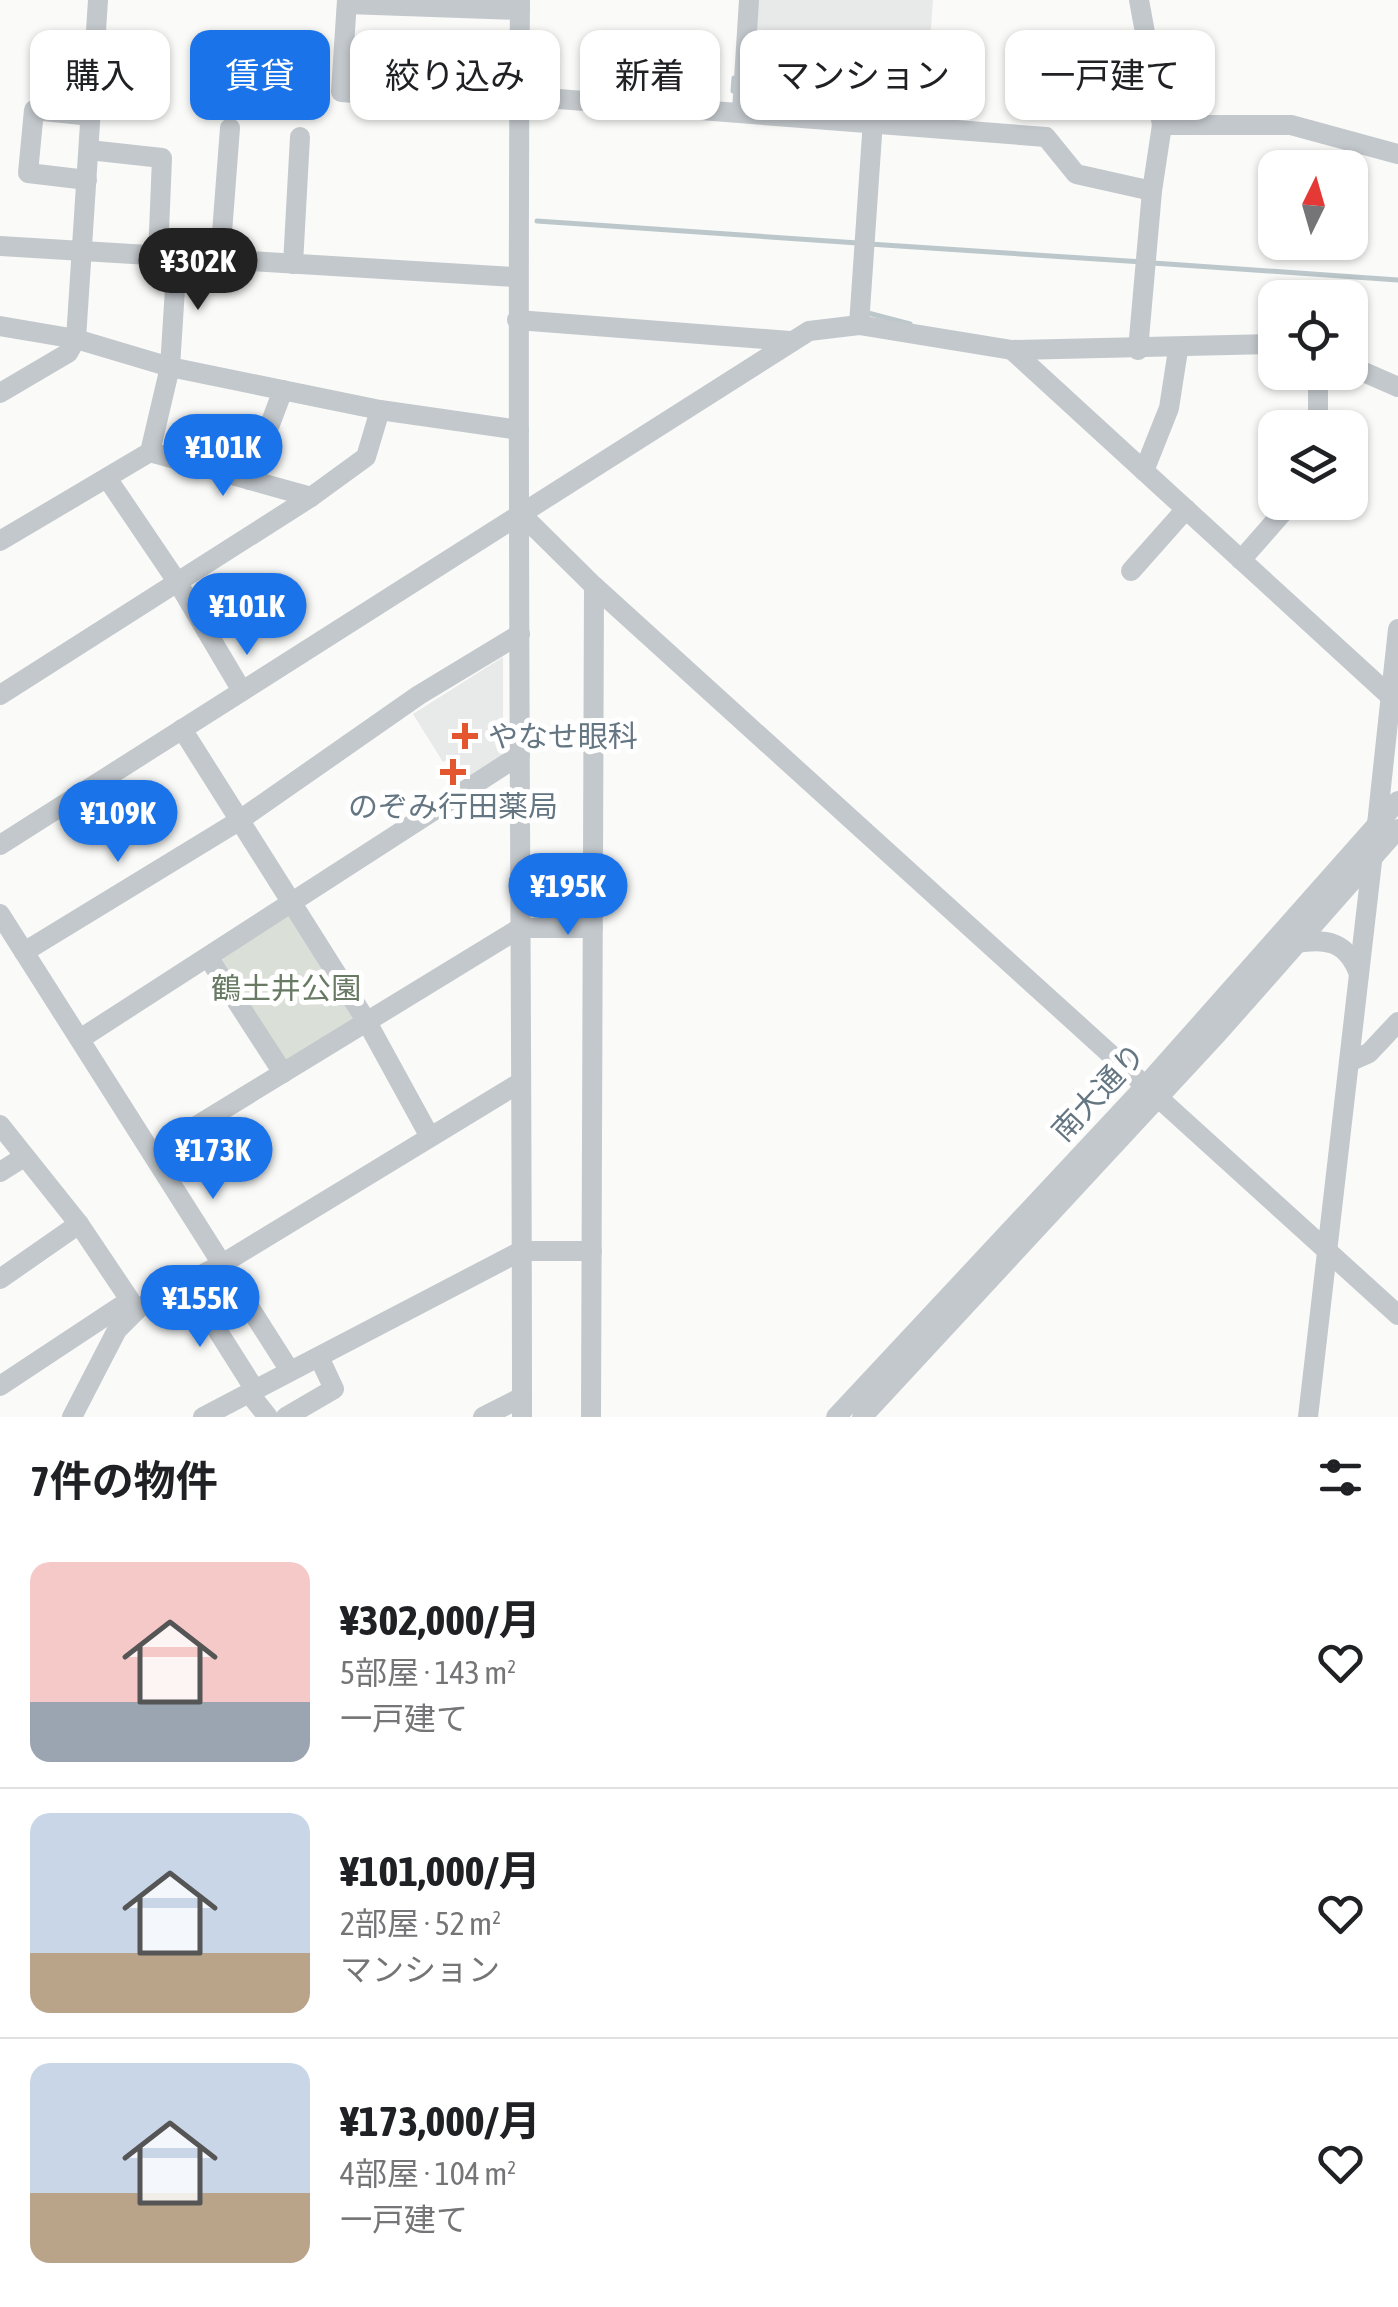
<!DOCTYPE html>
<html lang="ja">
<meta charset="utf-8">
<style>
body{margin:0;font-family:"Asap Condensed","Noto Sans JP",sans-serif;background:#f6f6f6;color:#202124;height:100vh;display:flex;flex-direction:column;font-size:38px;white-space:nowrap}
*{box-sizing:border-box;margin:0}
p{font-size:32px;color:#757577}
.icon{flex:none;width:55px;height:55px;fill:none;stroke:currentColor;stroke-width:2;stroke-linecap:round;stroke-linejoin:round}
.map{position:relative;height:1417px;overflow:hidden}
.sheet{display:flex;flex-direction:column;background:#fff;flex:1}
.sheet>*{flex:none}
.banner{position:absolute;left:30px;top:30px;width:1340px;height:90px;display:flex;gap:20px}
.needle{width:65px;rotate:5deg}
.fabs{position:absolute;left:1258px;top:150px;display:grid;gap:20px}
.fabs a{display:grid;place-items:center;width:110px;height:110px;border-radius:20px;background:#fff;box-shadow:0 2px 8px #0004;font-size:50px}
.price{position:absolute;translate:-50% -85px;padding:0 22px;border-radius:35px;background:#1a73e8;color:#fff;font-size:32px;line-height:65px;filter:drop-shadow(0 2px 5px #0008)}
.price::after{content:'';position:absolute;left:50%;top:60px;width:30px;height:22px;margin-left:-15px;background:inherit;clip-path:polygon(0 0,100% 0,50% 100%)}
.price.on{background:#222;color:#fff}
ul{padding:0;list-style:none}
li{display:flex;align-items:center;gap:30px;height:250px;padding:0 30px}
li+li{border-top:2px solid #e0e0e0}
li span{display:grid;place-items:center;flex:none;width:280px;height:200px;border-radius:20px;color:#555}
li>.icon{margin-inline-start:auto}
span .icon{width:120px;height:120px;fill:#fffc;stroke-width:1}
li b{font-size:42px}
h2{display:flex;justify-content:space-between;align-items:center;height:120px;padding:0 30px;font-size:42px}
.tag{padding:0 35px;border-radius:20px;background:#fff;box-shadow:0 2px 8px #0004;font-size:35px;line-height:90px}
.tag.on{background:#1a73e8;color:#fff}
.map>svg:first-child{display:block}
.built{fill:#e8e9e9}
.green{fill:#dadfd7}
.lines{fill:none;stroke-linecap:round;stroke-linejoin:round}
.stream{stroke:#bbc7cb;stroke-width:5}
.minor{stroke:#c3c8cc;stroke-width:20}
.poi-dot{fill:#e4572e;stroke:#fff;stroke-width:4}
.labels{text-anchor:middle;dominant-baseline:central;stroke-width:10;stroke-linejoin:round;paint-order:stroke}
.poi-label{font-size:30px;fill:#657683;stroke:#fff;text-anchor:start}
.park-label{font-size:30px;fill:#687a64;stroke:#fff}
.street-label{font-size:30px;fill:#657683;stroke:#fff}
</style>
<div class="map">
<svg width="1398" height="1417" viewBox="0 0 1398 1417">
<rect width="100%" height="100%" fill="#fafaf8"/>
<!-- built -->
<g class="built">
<path d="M 755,0 L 933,0 L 926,98 L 749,86 Z"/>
<path d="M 503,657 L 503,761 L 468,783 L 451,757 L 443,762 L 413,714 Z"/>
</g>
<!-- green -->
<path class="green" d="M 290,911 L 358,1018 L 283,1065 L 215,958 Z"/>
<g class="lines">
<!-- stream -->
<g class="stream">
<path d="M 733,91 L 734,78"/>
<path d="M 754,93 L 759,94"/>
<path d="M 789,96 L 882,104"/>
<path d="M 537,221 L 858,243"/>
<path d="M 869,244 L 1143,262"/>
<path d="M 1153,263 L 1398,280"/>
<path d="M 868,313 L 910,324"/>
</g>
<!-- minor -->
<g class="minor">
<path d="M 347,0 L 341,92 L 519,105"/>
<path d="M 520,0 C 516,472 522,945 522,1417"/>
<path d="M 1139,0 L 1162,125"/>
<path d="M 347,4 L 520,10"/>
<path d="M 520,96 L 1046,137 L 1076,174 L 1152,191 L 1162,125 L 1291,125 L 1398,154"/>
<path d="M 742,111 L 749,0"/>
<path d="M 89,150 L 162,158 L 158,256"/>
<path d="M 87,180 L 28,173 L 34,110 L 91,116"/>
<path d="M 0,246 L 515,277"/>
<path d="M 220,259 L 230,128"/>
<path d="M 293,264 L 300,137"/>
<path d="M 517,320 L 790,341"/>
<path d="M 859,325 L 873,120"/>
<path d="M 0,326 L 76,339 L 170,367 L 380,410 L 519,430"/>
<path d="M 1012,350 L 1391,697"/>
<path d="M 1138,350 L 1152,191"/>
<path d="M 1350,366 L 1398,387"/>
<path d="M 1318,372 L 1318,428"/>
<path d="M 0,393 L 68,353 L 76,339 L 98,0"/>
<path d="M 150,452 L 311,497"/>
<path d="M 1144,471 L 1169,408 L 1178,350"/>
<path d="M 107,478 L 178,583 L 242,691"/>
<path d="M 249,480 L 283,390"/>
<path d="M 520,513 L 594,586 L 1398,1315"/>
<path d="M 0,541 L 150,452 L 170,367 L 177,257"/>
<path d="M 1241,560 L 1292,502"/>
<path d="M 1131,571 L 1186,509"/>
<path d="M 0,695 L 311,497 L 366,457 L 380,410"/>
<path d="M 182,729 L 367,1022 L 430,1137"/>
<path d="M 1377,824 L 1398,629"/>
<path d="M 0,845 L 809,331 L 859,325 L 1012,350 L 1275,344"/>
<path d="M 0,914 L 222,1264 L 521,1082"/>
<path d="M 1296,943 C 1328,938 1347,942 1359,974"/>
<path d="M 24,952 L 237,822 L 419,695 L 520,634"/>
<path d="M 208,957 L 283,1073"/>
<path d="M 80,1039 L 520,755"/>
<path d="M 1351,1061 L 1369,1053 L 1398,1022"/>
<path d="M 0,1125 L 79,1224 L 130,1300 L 0,1386"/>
<path d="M 152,1153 L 520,928 L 593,928"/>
<path d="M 0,1172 L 24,1157"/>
<path d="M 0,1279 L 79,1224"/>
<path d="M 188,1284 L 255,1390"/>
<path d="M 249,1393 L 268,1417"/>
<path d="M 72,1417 L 117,1330 L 139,1308 L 222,1264 L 290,1371"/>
<path d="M 203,1417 L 521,1251 L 592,1251"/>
<path d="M 286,1417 L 334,1389 L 319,1357"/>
<path d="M 483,1417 L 522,1397"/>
<path d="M 591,1417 L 594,586"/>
<path d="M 836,1417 L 1148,1083 L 1398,801"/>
<path d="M 862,1417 L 1218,1033 L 1398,829"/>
<path d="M 1308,1417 L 1373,853"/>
</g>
</g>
<!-- markers -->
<g class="poi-dot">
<path d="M460 721h10v10h10v10h-10v10h-10v-10h-10v-10h10z"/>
<path d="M448 757h10v10h10v10h-10v10h-10v-10h-10v-10h10z"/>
</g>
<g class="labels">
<!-- poi labels -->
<g class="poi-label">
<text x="488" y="736">やなせ眼科</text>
<text x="453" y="806" text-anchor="middle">のぞみ行田薬局</text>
</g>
<!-- park labels -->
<g class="park-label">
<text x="286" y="988">鶴土井公園</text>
</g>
<!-- street labels -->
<g class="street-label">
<text transform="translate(1098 1092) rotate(-47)">南大通り</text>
</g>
</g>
</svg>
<div class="fabs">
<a><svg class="needle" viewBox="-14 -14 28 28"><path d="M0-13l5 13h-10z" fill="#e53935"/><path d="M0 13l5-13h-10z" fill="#757577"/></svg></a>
<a><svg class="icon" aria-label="locate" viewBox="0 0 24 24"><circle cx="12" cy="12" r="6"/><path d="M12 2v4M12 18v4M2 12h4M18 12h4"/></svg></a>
<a><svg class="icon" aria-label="layers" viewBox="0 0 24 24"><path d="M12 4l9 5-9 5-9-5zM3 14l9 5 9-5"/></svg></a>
</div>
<b class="price on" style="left:198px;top:313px">¥302K</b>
<b class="price" style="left:223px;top:499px">¥101K</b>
<b class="price" style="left:247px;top:658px">¥101K</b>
<b class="price" style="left:118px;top:865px">¥109K</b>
<b class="price" style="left:568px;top:938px">¥195K</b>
<b class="price" style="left:213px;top:1202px">¥173K</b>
<b class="price" style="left:200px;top:1350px">¥155K</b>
<div class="banner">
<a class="tag">購入</a>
<a class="tag on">賃貸</a>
<a class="tag">絞り込み</a>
<a class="tag">新着</a>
<a class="tag">マンション</a>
<a class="tag">一戸建て</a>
</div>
</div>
<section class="sheet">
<h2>7件の物件<svg class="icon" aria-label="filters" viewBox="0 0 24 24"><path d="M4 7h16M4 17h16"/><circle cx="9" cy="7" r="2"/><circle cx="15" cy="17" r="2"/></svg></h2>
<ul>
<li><span style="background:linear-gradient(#f6c9c9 70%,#9aa5b1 0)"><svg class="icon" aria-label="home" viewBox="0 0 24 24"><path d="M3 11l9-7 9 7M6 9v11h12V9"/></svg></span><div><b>¥302,000/月</b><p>5部屋 · 143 m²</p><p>一戸建て</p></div><svg class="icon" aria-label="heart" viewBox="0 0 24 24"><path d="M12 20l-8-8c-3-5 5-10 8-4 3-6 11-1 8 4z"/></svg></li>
<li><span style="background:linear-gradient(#c9d6e8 70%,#b9a48a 0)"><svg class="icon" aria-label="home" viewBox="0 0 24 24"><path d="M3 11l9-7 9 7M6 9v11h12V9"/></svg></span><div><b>¥101,000/月</b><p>2部屋 · 52 m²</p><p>マンション</p></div><svg class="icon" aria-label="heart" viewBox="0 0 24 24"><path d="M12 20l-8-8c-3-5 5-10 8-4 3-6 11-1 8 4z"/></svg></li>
<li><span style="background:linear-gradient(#c9d6e8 65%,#b9a48a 0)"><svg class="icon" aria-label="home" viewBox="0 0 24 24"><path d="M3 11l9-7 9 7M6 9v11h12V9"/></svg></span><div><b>¥173,000/月</b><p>4部屋 · 104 m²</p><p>一戸建て</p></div><svg class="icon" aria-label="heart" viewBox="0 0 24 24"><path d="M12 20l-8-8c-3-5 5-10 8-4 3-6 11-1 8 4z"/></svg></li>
</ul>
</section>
